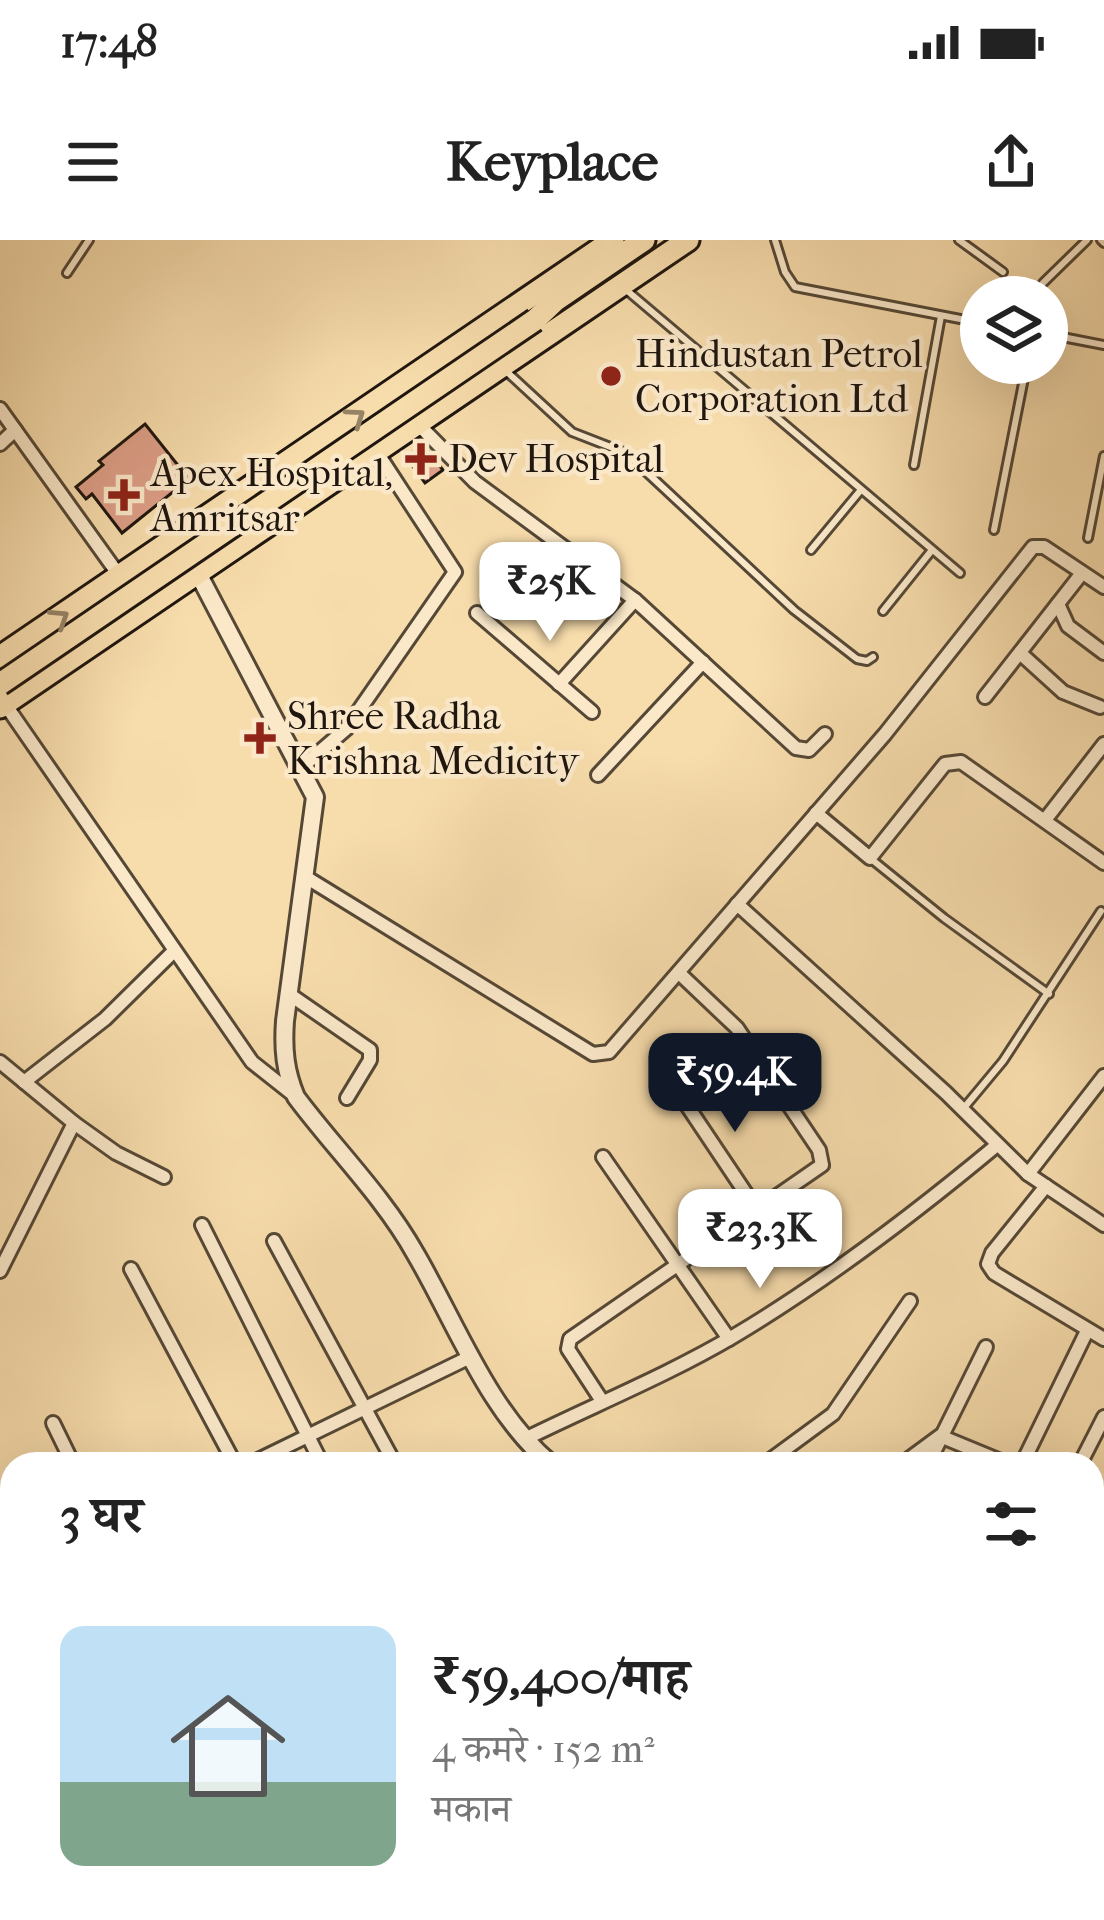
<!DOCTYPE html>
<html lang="hi">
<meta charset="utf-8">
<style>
body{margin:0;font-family:"IM FELL French Canon","Noto Serif Devanagari",serif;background:#f6f6f6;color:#222;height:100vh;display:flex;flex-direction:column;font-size:45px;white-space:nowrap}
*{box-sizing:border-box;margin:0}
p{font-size:39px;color:#767676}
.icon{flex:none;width:66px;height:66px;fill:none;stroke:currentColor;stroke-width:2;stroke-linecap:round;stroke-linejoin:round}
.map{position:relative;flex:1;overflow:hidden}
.drawer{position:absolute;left:0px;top:1212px;width:1104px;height:468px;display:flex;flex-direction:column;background:#fff;border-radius:36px 36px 0 0;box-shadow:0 12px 48px #0002}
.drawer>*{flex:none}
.controls{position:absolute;left:960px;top:36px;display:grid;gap:24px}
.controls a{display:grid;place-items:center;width:108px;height:108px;border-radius:50%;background:#fff;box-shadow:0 12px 48px #0002;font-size:60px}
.price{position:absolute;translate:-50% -102px;padding:0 27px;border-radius:24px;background:#fff;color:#222;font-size:39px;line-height:78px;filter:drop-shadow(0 3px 6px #0008)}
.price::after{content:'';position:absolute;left:50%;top:72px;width:36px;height:27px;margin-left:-18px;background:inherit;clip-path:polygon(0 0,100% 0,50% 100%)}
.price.active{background:#111827;color:#fff}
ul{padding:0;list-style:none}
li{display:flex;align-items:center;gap:36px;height:300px;padding:0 60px}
li span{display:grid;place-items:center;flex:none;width:336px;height:240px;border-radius:24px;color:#555}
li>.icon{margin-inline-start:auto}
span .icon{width:144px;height:144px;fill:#fffc;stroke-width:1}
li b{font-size:51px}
h2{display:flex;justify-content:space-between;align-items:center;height:144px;padding:0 60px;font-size:51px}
.status{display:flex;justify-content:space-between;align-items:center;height:84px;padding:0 60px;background:#fff;direction:ltr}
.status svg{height:33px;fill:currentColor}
header{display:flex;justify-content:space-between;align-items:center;height:156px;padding:0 60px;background:#fff;font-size:54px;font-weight:700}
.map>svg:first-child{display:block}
.building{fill:#dd9f88;stroke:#1f160f;stroke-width:3}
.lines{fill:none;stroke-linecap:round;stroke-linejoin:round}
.service-casing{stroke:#554836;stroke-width:12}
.minor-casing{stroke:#554836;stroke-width:18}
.tertiary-casing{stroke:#554836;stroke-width:22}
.primary-casing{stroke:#1f160f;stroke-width:27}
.service{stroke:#fae8c9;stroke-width:6}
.minor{stroke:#fae8c9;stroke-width:12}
.tertiary{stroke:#fae8c9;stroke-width:16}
.primary{stroke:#f7dcac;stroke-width:21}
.primary-bridge-casing{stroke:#1f160f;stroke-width:27;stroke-linecap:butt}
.primary-bridge{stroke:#f7dcac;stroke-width:21}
.oneway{stroke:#968365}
.poi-dot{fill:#8f2418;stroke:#fae8c9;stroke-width:4.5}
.labels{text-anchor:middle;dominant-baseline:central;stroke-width:9;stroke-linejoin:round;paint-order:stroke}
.poi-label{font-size:39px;fill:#1f160f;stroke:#fae8c9;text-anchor:start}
</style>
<div class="status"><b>17:48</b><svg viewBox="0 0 49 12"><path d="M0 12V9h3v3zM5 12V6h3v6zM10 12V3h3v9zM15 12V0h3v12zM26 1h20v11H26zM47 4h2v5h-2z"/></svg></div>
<header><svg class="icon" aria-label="menu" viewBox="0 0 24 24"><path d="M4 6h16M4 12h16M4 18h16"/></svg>Keyplace<svg class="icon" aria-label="share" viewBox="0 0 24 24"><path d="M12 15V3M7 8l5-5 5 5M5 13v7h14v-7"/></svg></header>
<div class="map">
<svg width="1104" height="1680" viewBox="0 0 1104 1680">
<rect width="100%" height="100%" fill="#f7dcac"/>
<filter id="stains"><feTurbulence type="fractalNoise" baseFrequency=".00167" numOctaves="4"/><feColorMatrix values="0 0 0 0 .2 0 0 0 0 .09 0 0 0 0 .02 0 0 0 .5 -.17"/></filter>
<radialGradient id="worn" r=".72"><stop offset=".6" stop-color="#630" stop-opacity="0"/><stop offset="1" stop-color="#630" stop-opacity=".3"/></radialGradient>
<!-- building -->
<g class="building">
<path d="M 145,184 L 189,239 L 122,293 L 92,254 L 86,259 L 76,247 L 103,225 L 99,221 Z"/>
<path d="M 423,205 L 443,230 L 425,243 L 406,217 Z"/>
</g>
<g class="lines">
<!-- service casing -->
<g class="service-casing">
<g id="service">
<path d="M 775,0 L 785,32 L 795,47 L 981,83"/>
<path d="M 959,0 L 1003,32"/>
<path d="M 1101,0 L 1104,3"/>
<path d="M 67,33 L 89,0"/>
<path d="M 1043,43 L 1087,0"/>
<path d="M 624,48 L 960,333"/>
<path d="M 1047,94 L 1104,105"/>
<path d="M 507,132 L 572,192 L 626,213 L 794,370 L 857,419 L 867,421 L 873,417"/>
<path d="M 914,225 L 941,76"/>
<path d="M 994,290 L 1027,123"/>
<path d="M 1088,298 L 1104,216"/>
<path d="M 811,310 L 860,251"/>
<path d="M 883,371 L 932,310"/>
<path d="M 870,618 L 944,678 L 1049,754"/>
<path d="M 963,869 L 1003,821 L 1101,671"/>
</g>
</g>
<!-- minor casing -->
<g class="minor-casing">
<g id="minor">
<path d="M 0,169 L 121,338"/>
<path d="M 417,183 L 475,242 L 635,360 L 796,508 L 809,510 L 825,494"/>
<path d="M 0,204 L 15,190"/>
<path d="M 1058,364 L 1068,386 L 1104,413"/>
<path d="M 477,373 L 592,472"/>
<path d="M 1020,413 L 1063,452 L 1100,467"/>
<path d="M 559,444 L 635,360"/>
<path d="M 985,457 L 1082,333"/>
<path d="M 5,464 L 252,822 L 295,856"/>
<path d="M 302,527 L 346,489 L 455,332 L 376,211"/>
<path d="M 598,535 L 703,422"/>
<path d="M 816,573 L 870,618 L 945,524 L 961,522 L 1104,623"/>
<path d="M 1045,580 L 1104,504"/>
<path d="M 304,636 L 593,814 L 609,812 L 885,494 L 1033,307 L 1044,307 L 1104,347"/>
<path d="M 737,664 L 946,853 L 1028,934 L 1104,985"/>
<path d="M 289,754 L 370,810 L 370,820 L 347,858"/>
<path d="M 0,822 L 74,883 L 0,1031"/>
<path d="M 24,842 L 105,779 L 174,711"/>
<path d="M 674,846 L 757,970"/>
<path d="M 74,883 L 116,913 L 164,937"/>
<path d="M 603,917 L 729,1099"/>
<path d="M 1028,934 L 1104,836"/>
<path d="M 1046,946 L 992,1013 L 988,1024 L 994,1033 L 1104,1099"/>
<path d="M 202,985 L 322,1224"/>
<path d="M 274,1001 L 395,1224"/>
<path d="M 131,1029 L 235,1224"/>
<path d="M 602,1161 L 568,1109 L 570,1099 L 822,925 L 819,910 L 737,788 L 679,733"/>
<path d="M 53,1183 L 73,1224"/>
<path d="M 525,1199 C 594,1165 668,1135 734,1096 C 828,1040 913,975 997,905"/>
<path d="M 250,1224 L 470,1117"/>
<path d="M 765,1224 L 833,1174 L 910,1061"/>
<path d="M 902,1224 L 940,1196 L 1008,1224"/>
<path d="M 928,1224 L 986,1107"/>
<path d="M 1022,1224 L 1087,1091"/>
<path d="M 1080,1224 L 1104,1177"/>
<path d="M 0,1280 L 12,1277"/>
<path d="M 1092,1354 L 1104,1327"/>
<path d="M 0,1382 L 12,1378"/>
<path d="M 1092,1423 L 1104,1425"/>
<path d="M 0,1436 L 12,1452"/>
<path d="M 1092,1503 L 1104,1505"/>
<path d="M 1092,1581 L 1104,1583"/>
<path d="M 0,1605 L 12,1607"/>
<path d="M 268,1668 L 297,1680"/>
<path d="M 391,1668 L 395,1680"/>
<path d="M 549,1668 L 549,1680"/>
<path d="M 904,1668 L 931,1680"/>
<path d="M 10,1680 L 12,1660"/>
<path d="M 85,1680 L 87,1668"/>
<path d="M 186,1680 L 191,1668"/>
<path d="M 734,1680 L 737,1668"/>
<path d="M 797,1680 L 800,1668"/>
<path d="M 868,1680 L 873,1668"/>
<path d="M 1091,1680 L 1104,1630"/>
</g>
</g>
<!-- tertiary casing -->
<g class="tertiary-casing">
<g id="tertiary">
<path d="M 192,322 L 315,557 L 285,781 C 283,809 285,831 296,857 C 334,908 383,956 415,1013 C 455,1081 489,1173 551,1224"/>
<path d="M 661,1680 L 663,1668"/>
</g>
</g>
<!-- primary casing -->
<g class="primary-casing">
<g id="primary">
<path d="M 535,80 L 556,60 L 644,0"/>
<path d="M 0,417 L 613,0"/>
<path d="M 0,467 L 688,0"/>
</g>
</g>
<!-- service -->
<use href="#service" class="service"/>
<!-- minor -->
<use href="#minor" class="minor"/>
<!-- tertiary -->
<use href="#tertiary" class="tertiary"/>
<!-- primary -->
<use href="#primary" class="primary"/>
<!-- primary-bridge casing -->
<g class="primary-bridge-casing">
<path id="primary-bridge" d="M 0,444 L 535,80"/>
</g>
<!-- primary-bridge -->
<use href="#primary-bridge" class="primary-bridge"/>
</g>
<!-- one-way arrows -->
<defs><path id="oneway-chevron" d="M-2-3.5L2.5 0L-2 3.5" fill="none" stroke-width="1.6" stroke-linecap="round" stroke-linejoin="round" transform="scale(3)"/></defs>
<g class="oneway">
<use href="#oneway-chevron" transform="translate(356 177) rotate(-35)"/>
<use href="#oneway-chevron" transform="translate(60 378) rotate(-33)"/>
</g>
<!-- markers -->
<g class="poi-dot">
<circle cx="611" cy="136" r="12"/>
<path d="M415 201h12v12h12v12h-12v12h-12v-12h-12v-12h12z"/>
<path d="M118 237h12v12h12v12h-12v12h-12v-12h-12v-12h12z"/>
<path d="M254 480h12v12h12v12h-12v12h-12v-12h-12v-12h12z"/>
</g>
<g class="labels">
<!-- poi labels -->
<g class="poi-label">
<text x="635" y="114">Hindustan Petrol<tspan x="635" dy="45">Corporation Ltd</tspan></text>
<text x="448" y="219">Dev Hospital</text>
<text x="151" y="233">Apex Hospital,<tspan x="151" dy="45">Amritsar</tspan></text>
<text x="287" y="476">Shree Radha<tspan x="287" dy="45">Krishna Medicity</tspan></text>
</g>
</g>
<rect width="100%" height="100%" filter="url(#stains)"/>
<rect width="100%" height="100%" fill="url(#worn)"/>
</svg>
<div class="controls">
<a><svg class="icon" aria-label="layers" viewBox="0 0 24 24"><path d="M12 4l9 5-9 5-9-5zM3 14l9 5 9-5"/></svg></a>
</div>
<b class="price" style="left:550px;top:404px">₹25K</b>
<b class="price active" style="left:735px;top:895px">₹59.4K</b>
<b class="price" style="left:760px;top:1051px">₹23.3K</b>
<section class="drawer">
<h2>3 घर<svg class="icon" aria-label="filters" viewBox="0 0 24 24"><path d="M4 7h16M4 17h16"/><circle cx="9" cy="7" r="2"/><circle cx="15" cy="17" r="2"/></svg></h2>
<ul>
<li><span style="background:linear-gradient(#bfe0f5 65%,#7fa58c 0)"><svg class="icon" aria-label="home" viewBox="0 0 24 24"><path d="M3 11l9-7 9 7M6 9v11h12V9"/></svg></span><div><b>₹59,400/माह</b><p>4 कमरे · 152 m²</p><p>मकान</p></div></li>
</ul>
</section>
</div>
